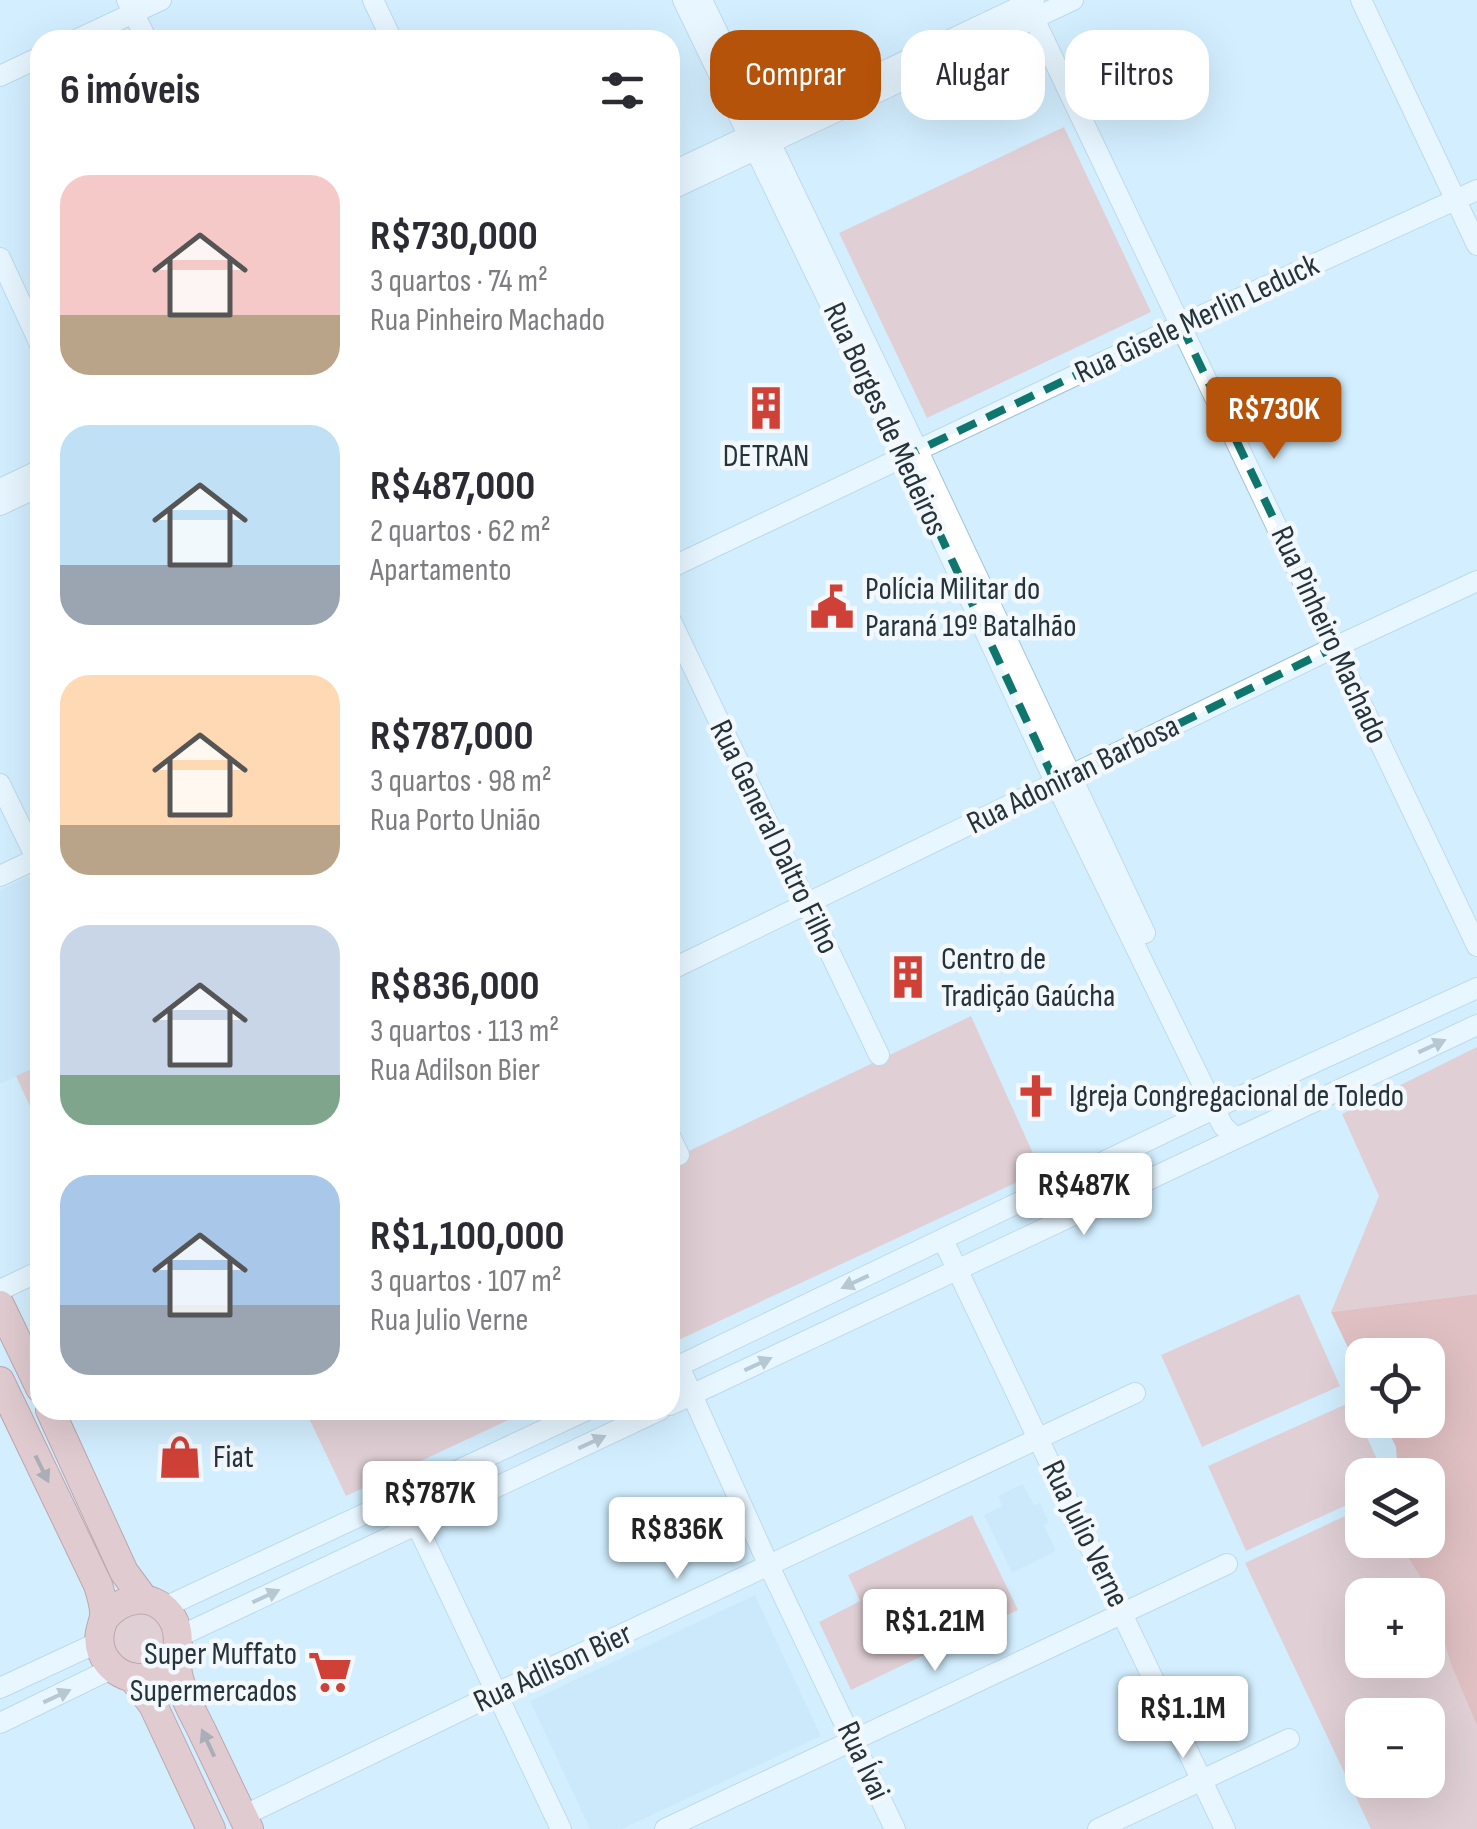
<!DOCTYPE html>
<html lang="pt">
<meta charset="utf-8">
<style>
body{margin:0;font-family:"Sofia Sans Condensed",sans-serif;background:#f2f2f3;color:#2b2b33;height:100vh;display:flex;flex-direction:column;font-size:38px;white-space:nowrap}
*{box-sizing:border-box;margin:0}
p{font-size:32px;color:#7c7c81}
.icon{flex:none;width:55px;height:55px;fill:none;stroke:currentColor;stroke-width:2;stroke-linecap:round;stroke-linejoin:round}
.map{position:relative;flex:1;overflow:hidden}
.details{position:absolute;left:30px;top:30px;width:650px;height:1390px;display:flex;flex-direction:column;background:#fff;border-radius:30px;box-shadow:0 10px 40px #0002}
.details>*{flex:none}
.hud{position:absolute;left:710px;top:30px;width:615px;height:90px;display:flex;gap:20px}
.tools{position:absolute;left:1345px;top:1338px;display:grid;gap:20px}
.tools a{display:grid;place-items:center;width:100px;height:100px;border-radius:20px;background:#fff;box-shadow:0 10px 40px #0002;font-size:50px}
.price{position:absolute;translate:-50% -85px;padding:0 22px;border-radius:10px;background:#fff;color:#222;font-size:32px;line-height:65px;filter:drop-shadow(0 2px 5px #0008)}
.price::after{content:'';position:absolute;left:50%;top:60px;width:30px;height:22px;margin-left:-15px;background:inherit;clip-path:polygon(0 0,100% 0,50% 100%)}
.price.on{background:#b45309;color:#fff}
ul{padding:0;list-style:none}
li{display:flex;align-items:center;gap:30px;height:250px;padding:0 30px}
li span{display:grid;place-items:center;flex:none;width:280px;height:200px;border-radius:30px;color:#555}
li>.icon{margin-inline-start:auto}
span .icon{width:120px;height:120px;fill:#fffc;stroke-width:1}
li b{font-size:42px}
h2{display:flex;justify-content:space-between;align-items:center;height:120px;padding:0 30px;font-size:42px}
.chip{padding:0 35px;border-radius:30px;background:#fff;box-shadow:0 10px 40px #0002;font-size:35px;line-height:90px}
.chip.on{background:#b45309;color:#fff}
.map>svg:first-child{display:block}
.built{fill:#c3e3f7}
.green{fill:#f0aca2;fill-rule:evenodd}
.forest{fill:#f0887b}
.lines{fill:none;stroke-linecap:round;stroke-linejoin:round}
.minor-casing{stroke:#a2c3d6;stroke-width:22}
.major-casing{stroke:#a1504a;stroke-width:30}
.minor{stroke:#fff;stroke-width:20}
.major{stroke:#efa098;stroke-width:28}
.oneway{fill:#92999c}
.oneway2{fill:#765f60}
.marked{fill:none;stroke:#0f766e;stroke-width:8;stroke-dasharray:20 12;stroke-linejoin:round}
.labels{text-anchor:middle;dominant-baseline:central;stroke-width:9;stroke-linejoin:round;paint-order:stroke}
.street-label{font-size:32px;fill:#25333a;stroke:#f2f8fc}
.poi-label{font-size:32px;fill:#25333a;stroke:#f2f8fc;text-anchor:start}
</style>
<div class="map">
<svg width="1477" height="1829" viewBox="0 0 1477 1829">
<rect width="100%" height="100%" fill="#d3efff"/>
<!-- built -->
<g class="built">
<path d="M 40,871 L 40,1065 L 0,1084 L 0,890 Z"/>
<path d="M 1023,1484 L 1034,1505 L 1040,1503 L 1049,1522 L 1044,1525 L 1056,1551 L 1012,1573 L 984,1515 L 1002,1506 L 998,1496 Z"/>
<path d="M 755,1595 L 821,1736 L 622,1829 L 590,1829 L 530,1701 Z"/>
</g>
<!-- green -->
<g class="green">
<path d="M 1064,127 L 1151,312 L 927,418 L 839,233 Z"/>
<path d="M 971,1016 L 1041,1171 L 670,1344 L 670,1160 Z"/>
<path d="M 1477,1047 L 1477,1294 L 1331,1312 L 1379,1196 L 1342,1114 Z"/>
<path d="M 40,1065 L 40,1128 L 16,1076 Z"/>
<path d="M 1299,1294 L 1340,1386 L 1202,1447 L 1161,1355 Z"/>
<path d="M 1351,1402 L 1384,1475 L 1362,1475 L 1362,1498 L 1246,1551 L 1208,1466 Z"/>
<path d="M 305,1410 L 530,1410 L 346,1496 Z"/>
<path d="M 1362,1508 L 1362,1540 L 1397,1540 L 1424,1583 L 1447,1653 L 1477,1726 L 1477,1829 L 1371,1829 L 1245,1563 ZM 1362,1595 L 1428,1595 L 1428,1660 L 1362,1660 ZM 1362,1715 L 1428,1715 L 1428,1780 L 1362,1780 Z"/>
<path d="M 972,1515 L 1018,1610 L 851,1690 L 819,1622 L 860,1601 L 848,1575 Z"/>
<path d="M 133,1607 L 164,1620 L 167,1652 L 141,1670 L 113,1656 L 112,1622 Z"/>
</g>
<!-- forest -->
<path class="forest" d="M 1477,1294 L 1477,1726 L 1451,1664 L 1424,1583 L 1397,1540 L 1428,1540 L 1428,1475 L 1398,1475 L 1396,1447 L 1383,1420 L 1428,1420 L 1428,1355 L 1362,1355 L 1362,1377 L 1331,1312 Z"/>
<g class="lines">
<!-- minor casing -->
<g class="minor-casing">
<g id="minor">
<path d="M 127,0 L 147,40"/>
<path d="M 373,0 L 392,40"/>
<path d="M 683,0 L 904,457 L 1056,784 L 1223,1126 L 1236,1138"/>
<path d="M 702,0 L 918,451 L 1145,933"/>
<path d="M 1025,0 L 1477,946"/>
<path d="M 1361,0 L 1477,245"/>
<path d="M 76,40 L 161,0"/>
<path d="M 0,76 L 40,57"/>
<path d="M 670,173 L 1034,0"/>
<path d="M 670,190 L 1073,0"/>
<path d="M 0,258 L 40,344"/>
<path d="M 0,489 L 40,470"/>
<path d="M 0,505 L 40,486"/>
<path d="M 670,568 L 1181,325 L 1477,190"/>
<path d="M 670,619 L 879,1055"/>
<path d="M 0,784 L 36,858"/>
<path d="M 0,876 L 40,857"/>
<path d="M 670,970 L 1335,647 L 1477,581"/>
<path d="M 670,1136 L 679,1155"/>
<path d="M 943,1240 L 1225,1829"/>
<path d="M 0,1290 L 40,1271"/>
<path d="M 679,1366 L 769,1566 L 895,1829"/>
<path d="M 670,1370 L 1226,1103 L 1477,988"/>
<path d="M 670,1405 L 1477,1025"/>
<path d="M 403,1496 L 561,1829"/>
<path d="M 163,1608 L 587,1410"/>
<path d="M 178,1637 L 660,1410"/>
<path d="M 0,1688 L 99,1642"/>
<path d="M 0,1723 L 113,1668"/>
<path d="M 243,1816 L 497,1693 L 1135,1393"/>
<path d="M 665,1829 L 1227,1564"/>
<path d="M 1098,1829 L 1289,1739"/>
</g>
</g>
<!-- major casing -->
<g class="major-casing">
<g id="major">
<path d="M 0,1305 L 40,1388"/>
<path d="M 0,1381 L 98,1585 C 101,1595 105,1607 104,1617 C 104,1618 100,1631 100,1632 C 96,1655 113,1675 136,1678 C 154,1679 166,1669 175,1655"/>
<path d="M 50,1410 L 124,1572 L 144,1599"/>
<path d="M 104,1619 C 121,1597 152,1591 170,1615 C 184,1633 174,1654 178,1674 C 182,1694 193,1713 202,1731 C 218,1764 233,1796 249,1829"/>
<path d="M 132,1677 L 153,1705 L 211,1829"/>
</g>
</g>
<!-- minor -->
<use href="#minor" class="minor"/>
<!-- major -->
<use href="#major" class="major"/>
</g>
<!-- one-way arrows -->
<defs><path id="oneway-solid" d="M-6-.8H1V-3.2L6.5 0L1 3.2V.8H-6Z" transform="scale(2.5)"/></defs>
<g class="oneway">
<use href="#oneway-solid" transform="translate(1432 1046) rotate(-25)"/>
<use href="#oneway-solid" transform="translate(855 1282) rotate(155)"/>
<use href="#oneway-solid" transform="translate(758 1364) rotate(-25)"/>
<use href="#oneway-solid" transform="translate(592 1442) rotate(-25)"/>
<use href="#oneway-solid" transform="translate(266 1596) rotate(-25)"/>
<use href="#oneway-solid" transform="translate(57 1696) rotate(-25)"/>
</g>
<g class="oneway2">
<use href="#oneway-solid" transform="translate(42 1469) rotate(64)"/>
<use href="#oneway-solid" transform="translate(208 1743) rotate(-115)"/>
</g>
<!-- marked area -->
<path d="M0 0H1477V1829H0ZM 1181,325 L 1335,647 L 1056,784 L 904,457 Z" fill="#d3efff" fill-opacity=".55" fill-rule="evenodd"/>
<path class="marked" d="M 1181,325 L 1335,647 L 1056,784 L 904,457 Z"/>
<!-- icons -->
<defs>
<g id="building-bare" transform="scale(3.45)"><path d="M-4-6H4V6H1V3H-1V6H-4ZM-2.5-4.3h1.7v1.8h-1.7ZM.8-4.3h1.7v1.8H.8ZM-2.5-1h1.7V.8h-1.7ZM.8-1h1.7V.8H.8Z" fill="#cf4137" stroke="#f2f8fc" stroke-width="2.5" paint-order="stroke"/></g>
<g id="civic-bare" transform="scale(3.45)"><path d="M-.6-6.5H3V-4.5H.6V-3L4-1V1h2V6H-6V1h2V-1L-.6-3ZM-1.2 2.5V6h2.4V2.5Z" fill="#cf4137" stroke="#f2f8fc" stroke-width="2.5" paint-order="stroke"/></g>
<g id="church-bare" transform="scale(3.45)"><path d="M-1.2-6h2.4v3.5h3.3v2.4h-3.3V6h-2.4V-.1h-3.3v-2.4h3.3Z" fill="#cf4137" stroke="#f2f8fc" stroke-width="2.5" paint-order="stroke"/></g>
<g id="shop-bare" transform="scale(3.45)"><path d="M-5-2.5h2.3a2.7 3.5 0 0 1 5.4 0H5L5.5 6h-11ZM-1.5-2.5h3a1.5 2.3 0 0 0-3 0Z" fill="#cf4137" stroke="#f2f8fc" stroke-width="2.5" paint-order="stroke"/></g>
<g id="supermarket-bare" transform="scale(3.45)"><path d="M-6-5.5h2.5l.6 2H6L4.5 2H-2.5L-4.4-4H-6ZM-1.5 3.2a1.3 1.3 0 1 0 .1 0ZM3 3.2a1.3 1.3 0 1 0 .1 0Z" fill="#cf4137" stroke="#f2f8fc" stroke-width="2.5" paint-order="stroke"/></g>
</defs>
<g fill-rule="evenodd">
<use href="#building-bare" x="766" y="408"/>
<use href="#civic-bare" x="832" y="607"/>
<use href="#building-bare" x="908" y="977"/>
<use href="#church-bare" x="1036" y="1096"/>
<use href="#shop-bare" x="180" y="1457"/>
<use href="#supermarket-bare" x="330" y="1672"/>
</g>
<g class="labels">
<!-- street labels -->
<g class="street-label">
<text transform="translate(1197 319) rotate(-25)">Rua Gisele Merlin Leduck</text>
<text transform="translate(885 419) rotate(65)">Rua Borges de Medeiros</text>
<text transform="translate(1329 635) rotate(65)">Rua Pinheiro Machado</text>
<text transform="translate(1073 775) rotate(-26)">Rua Adoniran Barbosa</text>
<text transform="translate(774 837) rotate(64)">Rua General Daltro Filho</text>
<text transform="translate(1085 1534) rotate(64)">Rua Julio Verne</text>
<text transform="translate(553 1668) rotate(-25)">Rua Adilson Bier</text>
<text transform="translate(863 1761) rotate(65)">Rua Ívai</text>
</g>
<!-- poi labels -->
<g class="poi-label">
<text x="766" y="456" text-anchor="middle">DETRAN</text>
<text x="865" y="589">Polícia Militar do<tspan x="865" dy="37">Paraná 19º Batalhão</tspan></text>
<text x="941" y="959">Centro de<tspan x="941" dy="37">Tradição Gaúcha</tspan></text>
<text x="1069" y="1096">Igreja Congregacional de Toledo</text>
<text x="213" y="1457">Fiat</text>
<text x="297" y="1654" text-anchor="end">Super Muffato<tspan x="297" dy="37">Supermercados</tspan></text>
</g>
</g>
</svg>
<div class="tools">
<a><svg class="icon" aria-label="locate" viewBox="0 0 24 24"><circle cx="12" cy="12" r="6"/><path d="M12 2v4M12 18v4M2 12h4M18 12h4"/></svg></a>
<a><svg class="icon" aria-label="layers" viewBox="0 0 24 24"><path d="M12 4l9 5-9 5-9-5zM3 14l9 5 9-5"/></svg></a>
<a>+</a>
<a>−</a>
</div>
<b class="price on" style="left:1274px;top:462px">R$730K</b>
<b class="price" style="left:1084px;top:1238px">R$487K</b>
<b class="price" style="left:430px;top:1546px">R$787K</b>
<b class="price" style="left:677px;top:1582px">R$836K</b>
<b class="price" style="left:935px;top:1674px">R$1.21M</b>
<b class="price" style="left:1183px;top:1761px">R$1.1M</b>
<div class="hud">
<a class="chip on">Comprar</a>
<a class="chip">Alugar</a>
<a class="chip">Filtros</a>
</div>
<section class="details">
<h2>6 imóveis<svg class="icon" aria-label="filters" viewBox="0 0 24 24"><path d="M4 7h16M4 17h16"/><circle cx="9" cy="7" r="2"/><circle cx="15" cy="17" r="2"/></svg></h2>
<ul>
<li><span style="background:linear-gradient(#f6c9c9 70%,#b9a48a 0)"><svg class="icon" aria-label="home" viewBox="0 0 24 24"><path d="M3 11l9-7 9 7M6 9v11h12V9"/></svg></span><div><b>R$730,000</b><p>3 quartos · 74 m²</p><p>Rua Pinheiro Machado</p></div></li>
<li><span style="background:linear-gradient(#bfe0f5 70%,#9aa5b1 0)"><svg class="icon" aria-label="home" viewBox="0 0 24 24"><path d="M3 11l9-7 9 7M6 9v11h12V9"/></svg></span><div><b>R$487,000</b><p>2 quartos · 62 m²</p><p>Apartamento</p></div></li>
<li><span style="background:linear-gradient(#ffd9b3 75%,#b9a48a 0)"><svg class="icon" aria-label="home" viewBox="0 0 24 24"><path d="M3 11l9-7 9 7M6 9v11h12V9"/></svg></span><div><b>R$787,000</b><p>3 quartos · 98 m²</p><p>Rua Porto União</p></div></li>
<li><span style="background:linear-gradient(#c9d6e8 75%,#7fa58c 0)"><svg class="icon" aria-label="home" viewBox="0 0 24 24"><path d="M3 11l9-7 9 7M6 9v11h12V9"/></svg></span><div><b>R$836,000</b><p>3 quartos · 113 m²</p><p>Rua Adilson Bier</p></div></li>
<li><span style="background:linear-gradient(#a9c7e8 65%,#9aa5b1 0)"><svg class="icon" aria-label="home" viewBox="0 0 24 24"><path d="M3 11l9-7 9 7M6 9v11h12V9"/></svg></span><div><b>R$1,100,000</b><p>3 quartos · 107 m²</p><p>Rua Julio Verne</p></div></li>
</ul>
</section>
</div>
